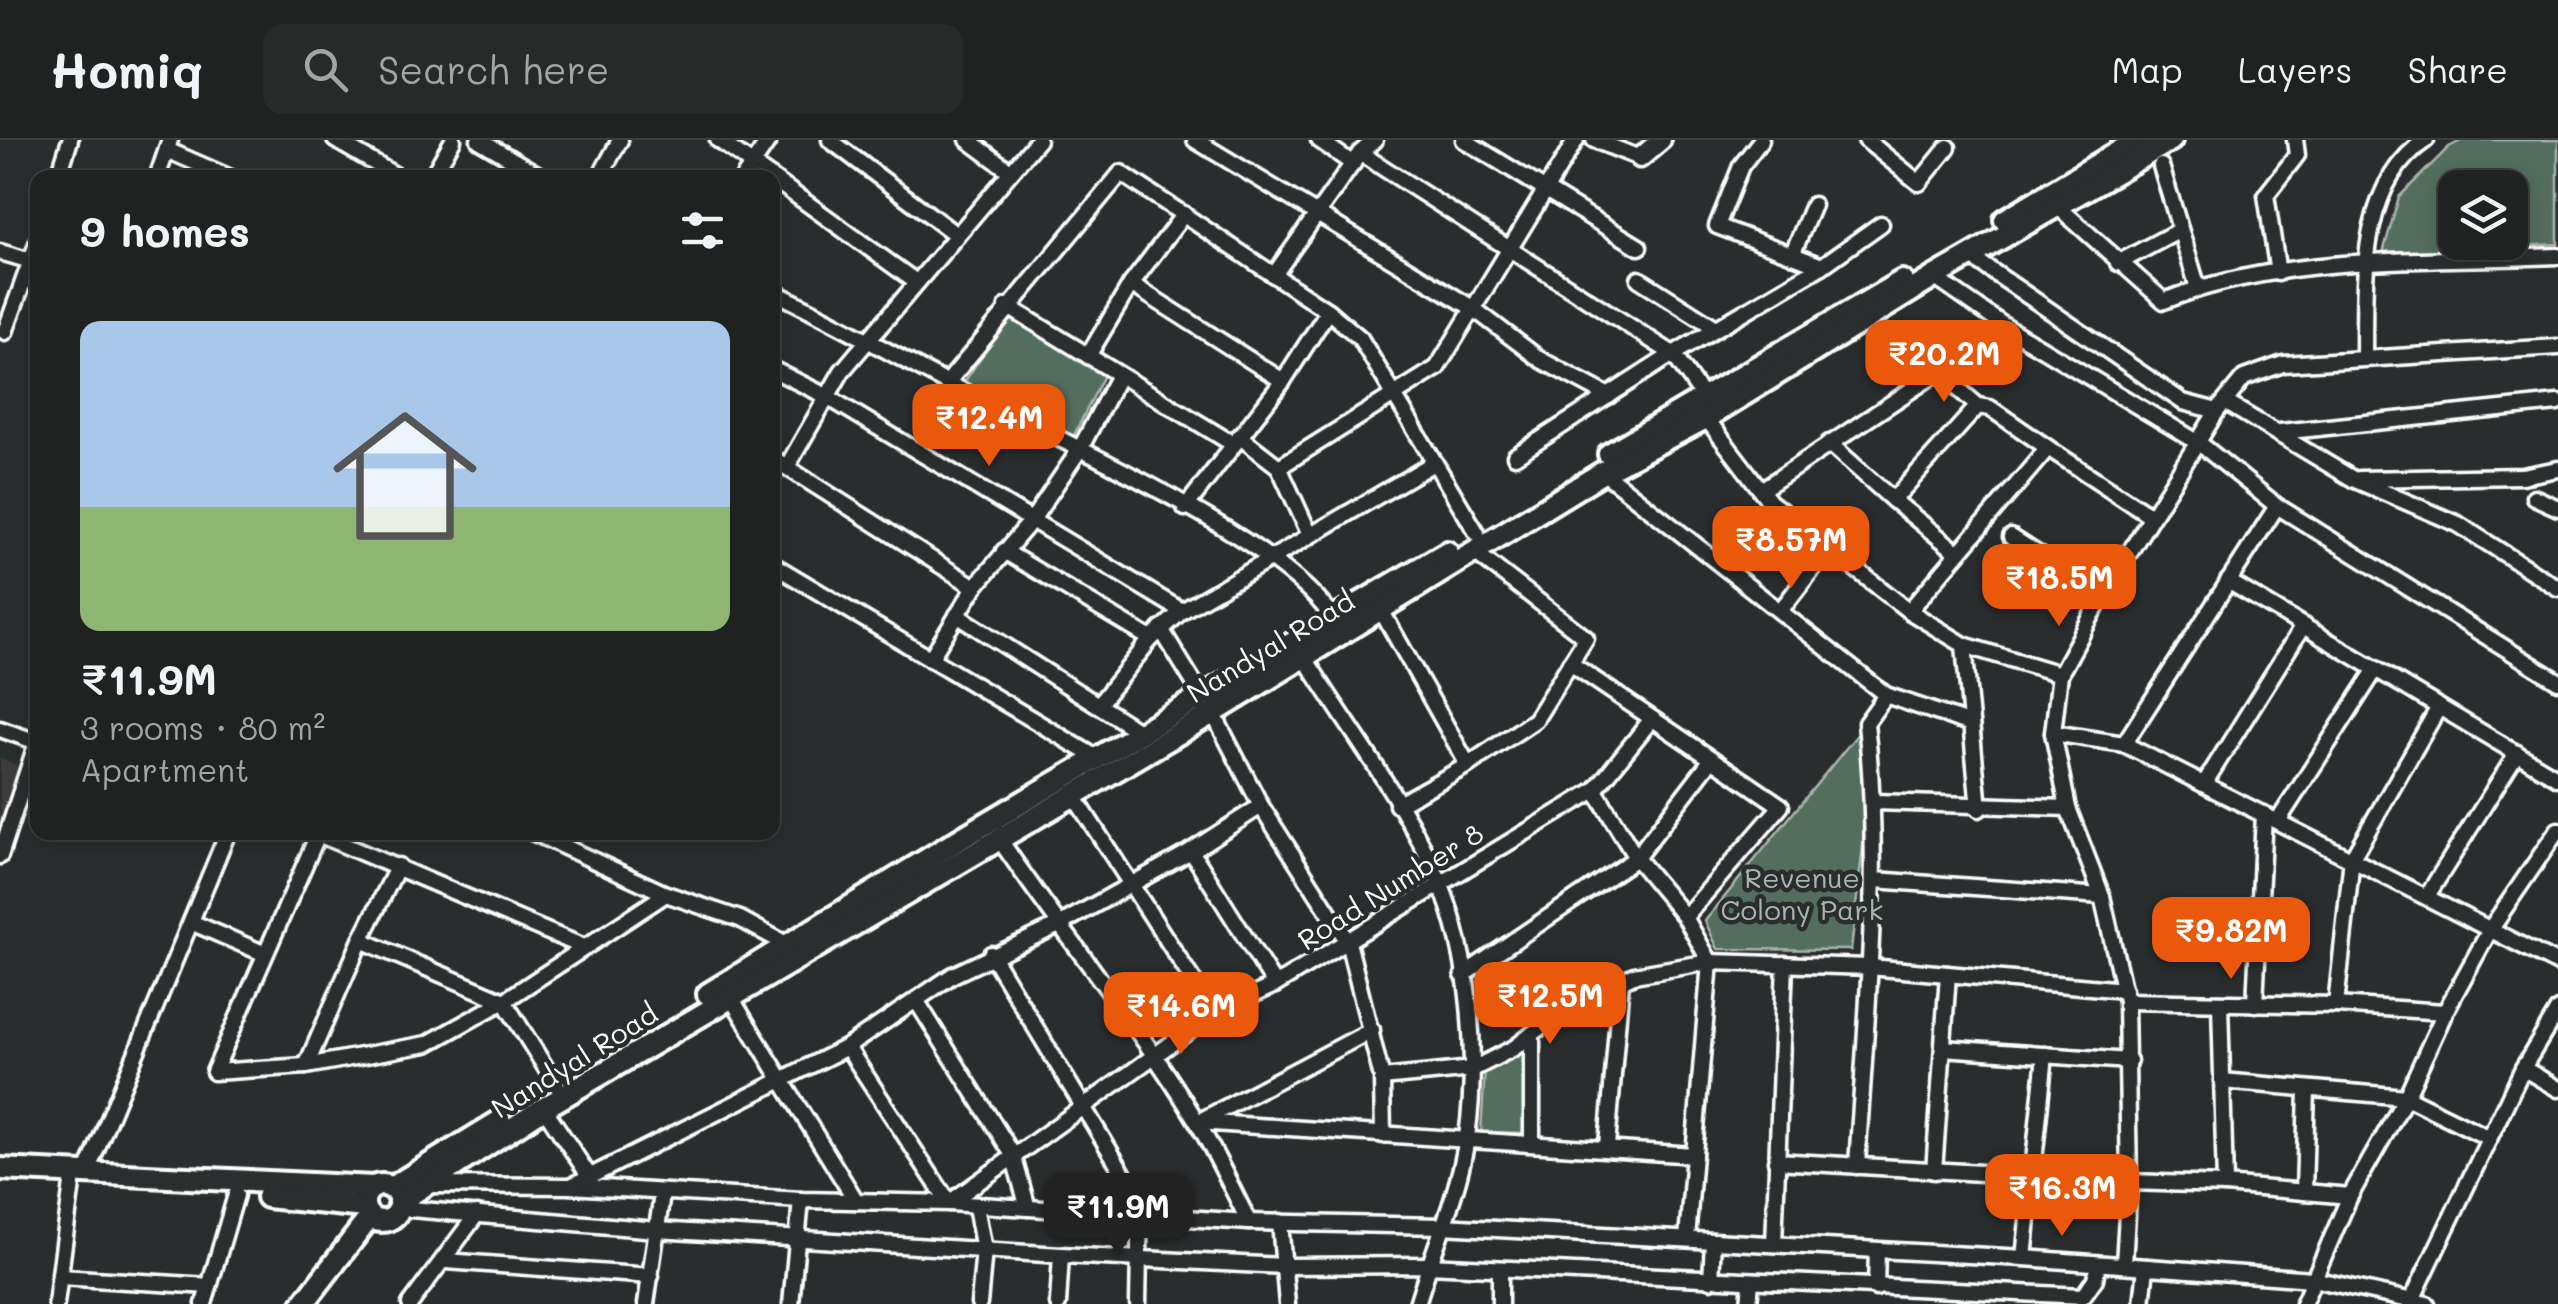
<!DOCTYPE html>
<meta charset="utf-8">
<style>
body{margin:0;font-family:Mali,sans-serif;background:#282a2a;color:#f1f3f6;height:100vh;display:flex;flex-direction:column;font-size:38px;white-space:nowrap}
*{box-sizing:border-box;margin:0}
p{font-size:32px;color:#a2a4a5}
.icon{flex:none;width:55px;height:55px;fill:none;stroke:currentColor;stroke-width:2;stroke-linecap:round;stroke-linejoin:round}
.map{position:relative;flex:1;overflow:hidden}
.drawer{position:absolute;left:30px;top:30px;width:750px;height:670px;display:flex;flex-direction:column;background:#202222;border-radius:20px;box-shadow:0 5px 25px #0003,0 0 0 2px #3d3f40}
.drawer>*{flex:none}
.buttons{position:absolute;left:2438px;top:30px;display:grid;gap:20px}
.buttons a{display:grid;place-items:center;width:90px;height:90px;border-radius:20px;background:#202222;box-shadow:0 5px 25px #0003,0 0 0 2px #3d3f40;font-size:50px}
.price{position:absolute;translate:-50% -85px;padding:0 22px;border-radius:20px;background:#ea580c;color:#fff;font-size:32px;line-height:65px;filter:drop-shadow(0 2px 5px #0008)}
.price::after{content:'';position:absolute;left:50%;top:60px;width:30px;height:22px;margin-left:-15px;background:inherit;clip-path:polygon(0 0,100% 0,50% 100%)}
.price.selected{background:#222;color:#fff}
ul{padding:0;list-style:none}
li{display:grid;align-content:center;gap:20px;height:530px;padding:0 50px}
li+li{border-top:2px solid #3d3f40}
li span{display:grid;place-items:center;height:310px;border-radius:20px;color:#555}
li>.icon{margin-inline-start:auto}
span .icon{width:180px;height:180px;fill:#fffc;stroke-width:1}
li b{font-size:42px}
h2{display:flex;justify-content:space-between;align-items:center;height:120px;padding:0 50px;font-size:42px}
header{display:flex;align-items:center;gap:60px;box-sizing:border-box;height:140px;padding:0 50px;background:#202222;border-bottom:2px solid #3d3f40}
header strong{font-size:48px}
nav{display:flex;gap:55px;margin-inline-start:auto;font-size:35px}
.search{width:700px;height:90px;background:#282a2a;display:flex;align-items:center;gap:25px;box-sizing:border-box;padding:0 35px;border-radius:20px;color:#a2a4a5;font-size:38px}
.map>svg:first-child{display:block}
.built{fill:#3e3a3b}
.green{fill:#536e5e;stroke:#a9b6ae;stroke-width:2.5;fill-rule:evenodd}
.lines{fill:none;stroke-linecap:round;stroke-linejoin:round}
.minor-casing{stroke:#fff;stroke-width:21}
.tertiary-casing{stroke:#fff;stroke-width:25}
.primary-casing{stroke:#fff;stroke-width:28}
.minor{stroke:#2a2d2e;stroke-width:14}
.tertiary{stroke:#2a2d2e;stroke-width:18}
.primary{stroke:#2a2d2e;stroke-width:20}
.labels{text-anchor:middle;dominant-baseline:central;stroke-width:9;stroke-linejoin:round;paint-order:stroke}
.street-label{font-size:28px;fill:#fff;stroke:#2a2d2e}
.park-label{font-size:28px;fill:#a9b6ae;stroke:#2a2d2e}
</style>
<header>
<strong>Homiq</strong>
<div class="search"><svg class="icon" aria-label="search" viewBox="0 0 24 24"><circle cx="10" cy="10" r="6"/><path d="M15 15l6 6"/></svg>Search here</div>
<nav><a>Map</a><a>Layers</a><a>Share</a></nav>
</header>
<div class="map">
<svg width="2558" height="1164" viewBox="0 0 2558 1164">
<rect width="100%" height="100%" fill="#2a2d2e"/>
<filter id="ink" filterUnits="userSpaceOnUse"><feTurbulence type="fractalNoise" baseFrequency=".01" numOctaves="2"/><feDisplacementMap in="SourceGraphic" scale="20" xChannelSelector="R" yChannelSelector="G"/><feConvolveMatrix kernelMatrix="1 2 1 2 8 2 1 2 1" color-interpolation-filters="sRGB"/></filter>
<g filter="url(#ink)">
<!-- built -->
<path class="built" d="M 0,618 L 22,627 L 0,694 Z"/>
<!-- green -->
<g class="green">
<path d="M 2463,0 L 2558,0 L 2558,104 L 2383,113 L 2399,57 L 2449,7 ZM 2455,48 L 2510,48 L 2510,102 L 2455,102 Z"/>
<path d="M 1008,176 L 1105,233 L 1073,297 L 963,244 Z"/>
<path d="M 1860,591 L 1868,663 L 1851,810 L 1718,809 L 1705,781 Z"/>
<path d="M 1526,906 L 1523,993 L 1481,992 L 1485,929 Z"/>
</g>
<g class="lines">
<!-- minor casing -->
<g class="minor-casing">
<g id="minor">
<path d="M 335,0 L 400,38"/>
<path d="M 479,0 L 544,38"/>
<path d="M 718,0 L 772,38"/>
<path d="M 830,0 L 955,94"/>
<path d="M 968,0 L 1010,31"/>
<path d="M 1195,0 L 1474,169 L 1541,220 L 1609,256"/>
<path d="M 1319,0 L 1353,24"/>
<path d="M 1464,0 L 1639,107"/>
<path d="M 1594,0 L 1640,18"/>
<path d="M 1761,0 L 1741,26 L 1717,86 L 1822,126"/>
<path d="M 1866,0 L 1919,43 L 1948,7"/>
<path d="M 167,10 L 231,38"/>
<path d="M 1360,13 L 1673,214 L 1704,258"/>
<path d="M 2161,26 L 2198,148"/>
<path d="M 58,38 L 70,0"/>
<path d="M 157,38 L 170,0"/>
<path d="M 431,38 L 453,0"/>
<path d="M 599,38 L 620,0"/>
<path d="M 743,38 L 769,0"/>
<path d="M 772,38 L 916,142"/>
<path d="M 2056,65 L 2164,161 C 2285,113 2430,122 2558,116"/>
<path d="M 0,112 L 38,123"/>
<path d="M 1792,115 L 1813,65"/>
<path d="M 1970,116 L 2183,262 L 2217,271"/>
<path d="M 2118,123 L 2180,90"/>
<path d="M 2278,133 L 2266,55 L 2297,15 L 2295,0"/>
<path d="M 1274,135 L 1360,13 L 1375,0"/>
<path d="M 1934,137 L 2006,187 L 2199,303 L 2277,366 L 2558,541"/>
<path d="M 1639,139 L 1716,188"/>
<path d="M 1131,144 L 1283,241"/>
<path d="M 772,151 C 833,180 890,213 949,244 C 1038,291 1293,401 1336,484"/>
<path d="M 1007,166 L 1233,304"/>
<path d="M 1328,171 L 1360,198 L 1477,393"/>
<path d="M 5,192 L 38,101"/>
<path d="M 1088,216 L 1131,144 L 1184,74"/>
<path d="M 2364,218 C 2365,146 2357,45 2426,0"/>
<path d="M 772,229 L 826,256 L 1182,471"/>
<path d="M 1939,232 L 1978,266"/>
<path d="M 947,243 L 1121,33 L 1328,171 L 1283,241 L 1185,368"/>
<path d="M 2225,262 L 2353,339 L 2458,384 L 2558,448"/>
<path d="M 1706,278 L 1770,362 L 1909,471 L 1964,505 L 2060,534"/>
<path d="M 2280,292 L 2558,263"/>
<path d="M 1239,296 L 1279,327 L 1310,395"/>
<path d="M 1829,303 L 1893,360"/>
<path d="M 1515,316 L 1673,214 L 1822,126 L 1881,84"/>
<path d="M 772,318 L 975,447"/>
<path d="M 788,325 L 842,231 L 1038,0"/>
<path d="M 1279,327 L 1437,228 L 1576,0"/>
<path d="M 1603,332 L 1886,555 L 1971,584"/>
<path d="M 2359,339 L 2522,336 L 2558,329"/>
<path d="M 1761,350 L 2006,187"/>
<path d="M 2534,357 L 2558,368"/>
<path d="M 2011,397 L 2103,455"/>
<path d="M 1004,411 L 1151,499"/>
<path d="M 1957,412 L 1893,360 L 1978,266 L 1990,268 L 2048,308"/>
<path d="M 772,424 L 1097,618"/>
<path d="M 2228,441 L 2558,638"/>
<path d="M 1381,470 L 1468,625"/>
<path d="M 1780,471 L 1829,408"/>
<path d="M 1909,471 L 2048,308 L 2151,376"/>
<path d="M 957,475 L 1140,592"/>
<path d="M 1161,489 L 1202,556"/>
<path d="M 1964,505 L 1979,669"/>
<path d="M 1303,515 C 1349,589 1406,663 1440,743 C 1471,817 1478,918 1467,997 C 1459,1054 1433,1109 1417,1164"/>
<path d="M 930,519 L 975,447 L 1032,380 L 1080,309 L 1119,235"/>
<path d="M 1099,564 L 1151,499 L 1182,471 L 1432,324"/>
<path d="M 2439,567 L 2352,718 L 2336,865 L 2445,872"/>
<path d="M 1213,573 L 1261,666 L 1348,802 L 1382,938 L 1383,995"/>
<path d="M 0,589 L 37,602 L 0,716"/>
<path d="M 2053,593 L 2124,604 L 2558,824"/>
<path d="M 2124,604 L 2277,366"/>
<path d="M 2204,644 L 2303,486"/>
<path d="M 1595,650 L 1636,718 L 1685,777"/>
<path d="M 1072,653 L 1214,873"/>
<path d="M 1875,662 L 2068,668"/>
<path d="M 1397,665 L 1468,625 L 1535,580 L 1586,498 L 1472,410"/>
<path d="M 2278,681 L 2376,529"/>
<path d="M 319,692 L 214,932 L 306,926 L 427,904 L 504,861 L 666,754"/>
<path d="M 532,692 L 666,754 L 740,779 L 788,805"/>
<path d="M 318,694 L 584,807"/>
<path d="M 998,697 C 1062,793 1137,882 1196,980 C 1216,1013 1232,1049 1249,1082"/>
<path d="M 1191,711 L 1275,845"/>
<path d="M 1874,740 L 2102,756"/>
<path d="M 2427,756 L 2517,613"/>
<path d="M 191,782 L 263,813"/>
<path d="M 361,800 L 398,726"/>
<path d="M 991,814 L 1140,1061 L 1138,1164"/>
<path d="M 1463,835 L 1636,718 L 1712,619 L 1570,523"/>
<path d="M 730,856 L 856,1061"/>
<path d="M 916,860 L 1013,1015 L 1028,1068"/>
<path d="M 2126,861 L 2336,865"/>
<path d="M 2220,863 L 2225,1045 L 2350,1056"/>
<path d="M 2255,864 L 2264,674"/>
<path d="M 847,907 L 949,1063 L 1214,873 L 1275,845 L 1595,650 L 1651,580"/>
<path d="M 1943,908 L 2129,921"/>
<path d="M 306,926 L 361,800 L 504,861 L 557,946"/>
<path d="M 2523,928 L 2558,949"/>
<path d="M 1382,938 L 1473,929 L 1514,908 L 1573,863 L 1634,835 L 1710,822 L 1870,827 L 2124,850"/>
<path d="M 2222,941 L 2406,957 L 2489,998"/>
<path d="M 544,968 L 590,1037"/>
<path d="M 1198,982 L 1694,1015"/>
<path d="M 1198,982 L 1372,890"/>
<path d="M 1532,1002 L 1532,894"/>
<path d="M 1607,1006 L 1621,841"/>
<path d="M 1776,1021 L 2033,1036"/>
<path d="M 1857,1026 C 1866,878 1882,731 1866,583 L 1886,555"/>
<path d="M 1934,1031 L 1948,834"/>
<path d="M 86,1034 L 228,692"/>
<path d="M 2129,1042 L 2225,1045"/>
<path d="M 427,1045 L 570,1046 L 801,1060 L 949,1063 L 1249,1082 L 1442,1086 L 2024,1118 L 2045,915"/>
<path d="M 571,1046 L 847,907 L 953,835 L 1057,786 L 1191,711 L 1261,666"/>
<path d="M 2304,1052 L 2307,949"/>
<path d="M 976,1066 L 984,1110 L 979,1164"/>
<path d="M 399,1068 L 657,1090 L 1061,1115 L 1284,1126 L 1428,1125 L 2083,1156 L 2095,1139 L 2098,1124"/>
<path d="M 1280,1082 L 1287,1164"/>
<path d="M 1687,1099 L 1710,822 L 1685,777 L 1781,666 L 1712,619"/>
<path d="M 1774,1104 L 1785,824"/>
<path d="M 2024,1118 L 2313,1139 L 2427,1164"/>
<path d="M 446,1121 L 651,1136"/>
<path d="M 2124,1124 L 2129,1042 L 2126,861 L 2102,756 L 2068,668 L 2053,593 L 2060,534 L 2103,455 L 2217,271 L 2244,238 L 2283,224 L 2558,207"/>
<path d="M 60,1137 L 209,1146"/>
<path d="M 1711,1140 L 1713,1101"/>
<path d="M 1876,1148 L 1877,1110"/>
<path d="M 56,1164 L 72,1044"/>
<path d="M 204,1164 L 236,1055"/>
<path d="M 410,1164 L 477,1074"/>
<path d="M 646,1164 L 662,1054"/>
<path d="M 791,1164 L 801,1060"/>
<path d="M 1058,1164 L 1061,1115"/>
<path d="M 1500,1164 L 1500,1130"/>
<path d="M 1749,1164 L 1751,1141"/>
<path d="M 2142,1164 L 2146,1127"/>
<path d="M 2303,1164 L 2350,1056 L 2406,957 L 2445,872 L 2491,788 L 2558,690"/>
<path d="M 2410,1164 L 2523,928 L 2558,870"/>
</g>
</g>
<!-- tertiary casing -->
<g class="tertiary-casing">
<path id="tertiary" d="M 1640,18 L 1661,0"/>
</g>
<!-- primary casing -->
<g class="primary-casing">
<g id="primary">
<path d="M 2005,80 L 2138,0"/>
<path d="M 1609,314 L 1902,141"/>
<path d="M 708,854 L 965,696 L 1447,412"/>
<path d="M 0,1029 L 374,1047"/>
<circle cx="382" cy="1063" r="18"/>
<path d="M 391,1048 L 500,981"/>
<path d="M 267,1057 L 364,1067"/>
<path d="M 399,1062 L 544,968 L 1213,573 L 1603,332 L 1706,278 L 1934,137 L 2171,0"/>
<path d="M 303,1164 L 370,1077"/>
</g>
</g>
<!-- minor -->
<use href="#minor" class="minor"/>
<!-- tertiary -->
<use href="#tertiary" class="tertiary"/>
<!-- primary -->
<use href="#primary" class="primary"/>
</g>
</g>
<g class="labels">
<!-- street labels -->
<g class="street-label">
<text transform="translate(1270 506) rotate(-31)">Nandyal Road</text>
<text transform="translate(1390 746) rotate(-32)">Road Number 8</text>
<text transform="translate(574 920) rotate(-32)">Nandyal Road</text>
</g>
<!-- park labels -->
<g class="park-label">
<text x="1802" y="737">Revenue<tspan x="1802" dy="32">Colony Park</tspan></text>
</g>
</g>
</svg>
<div class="buttons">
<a><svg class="icon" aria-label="layers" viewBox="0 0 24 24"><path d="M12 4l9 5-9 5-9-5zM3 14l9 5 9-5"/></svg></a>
</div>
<b class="price" style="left:1944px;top:265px">₹20.2M</b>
<b class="price" style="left:989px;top:329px">₹12.4M</b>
<b class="price" style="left:1791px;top:451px">₹8.57M</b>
<b class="price" style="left:2059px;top:489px">₹18.5M</b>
<b class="price" style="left:2231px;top:842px">₹9.82M</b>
<b class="price" style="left:1550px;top:907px">₹12.5M</b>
<b class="price" style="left:1181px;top:917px">₹14.6M</b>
<b class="price" style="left:2062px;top:1099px">₹16.3M</b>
<b class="price selected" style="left:1118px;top:1118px">₹11.9M</b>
<section class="drawer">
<h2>9 homes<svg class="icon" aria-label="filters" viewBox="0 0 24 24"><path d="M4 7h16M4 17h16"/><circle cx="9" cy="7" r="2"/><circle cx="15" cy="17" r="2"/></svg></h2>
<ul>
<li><span style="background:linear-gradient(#a9c7e8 60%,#8fb573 0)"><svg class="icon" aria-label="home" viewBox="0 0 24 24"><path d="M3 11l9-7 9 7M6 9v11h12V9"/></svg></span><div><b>₹11.9M</b><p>3 rooms · 80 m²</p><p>Apartment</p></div></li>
</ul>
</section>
</div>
